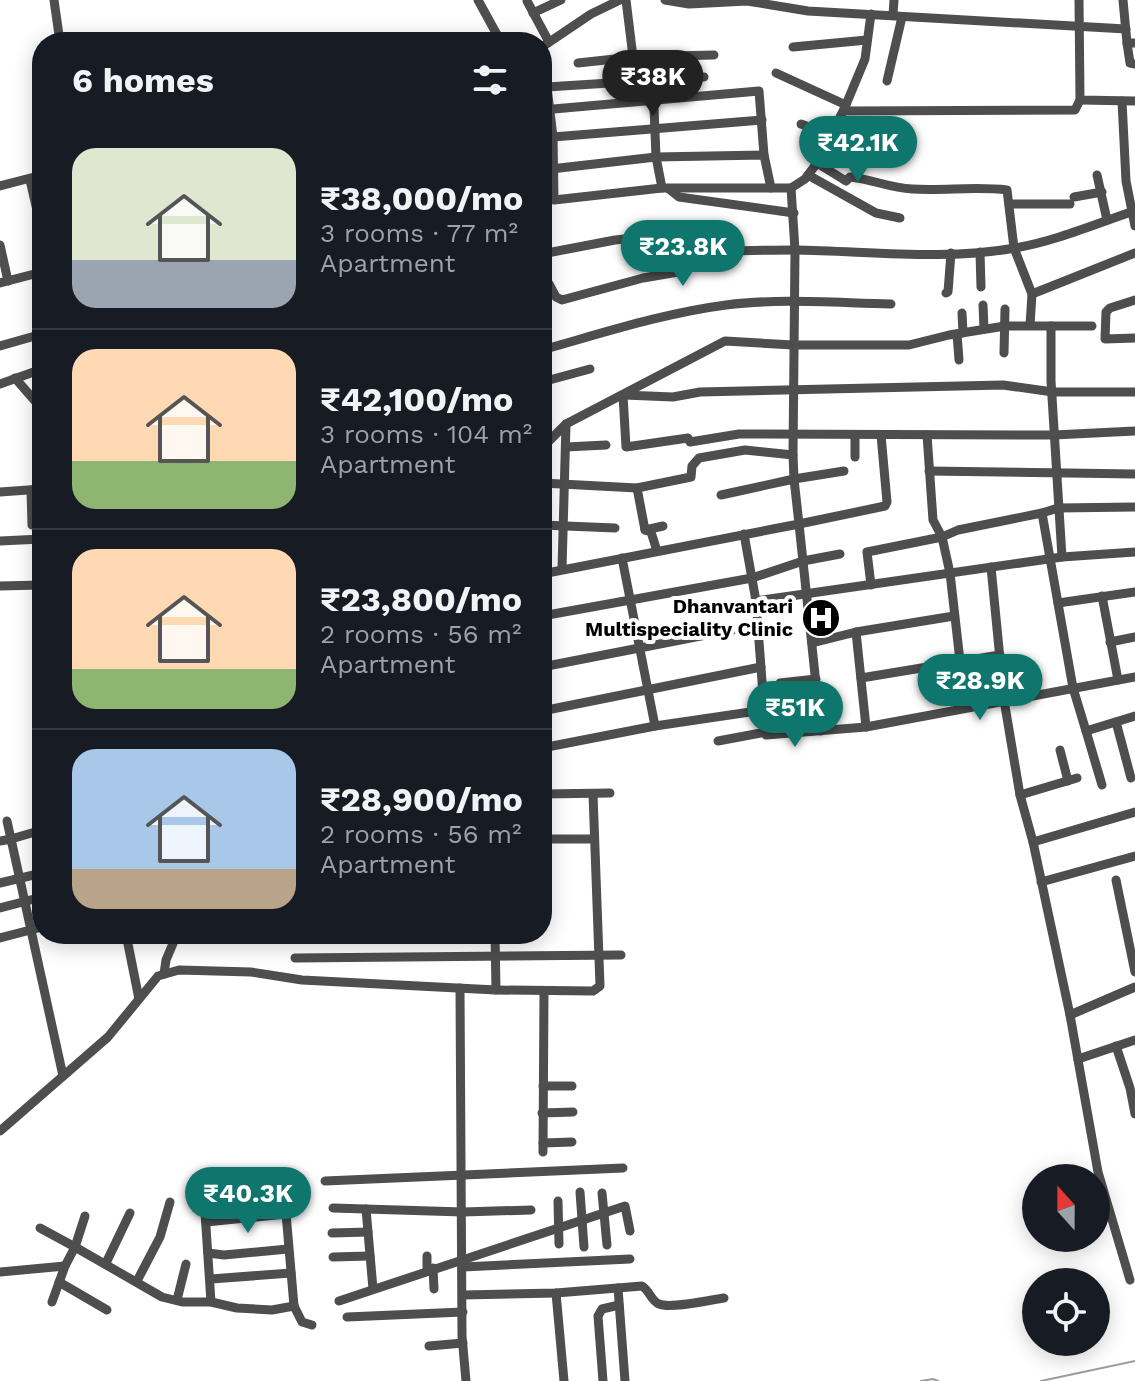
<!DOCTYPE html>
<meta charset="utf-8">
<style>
body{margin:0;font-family:"Work Sans",sans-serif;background:#242831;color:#f1f3f6;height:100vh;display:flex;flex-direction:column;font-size:30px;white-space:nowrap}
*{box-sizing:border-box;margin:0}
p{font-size:26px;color:#9ea1a6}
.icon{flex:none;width:44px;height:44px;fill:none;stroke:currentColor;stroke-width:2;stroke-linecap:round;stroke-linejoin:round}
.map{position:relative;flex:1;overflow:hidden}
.details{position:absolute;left:32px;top:32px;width:520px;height:912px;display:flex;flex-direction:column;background:#171b24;border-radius:32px;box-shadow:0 4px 20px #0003}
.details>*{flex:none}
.needle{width:52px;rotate:339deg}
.controls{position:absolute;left:1022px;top:1164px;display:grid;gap:16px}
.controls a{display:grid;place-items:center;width:88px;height:88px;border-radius:50%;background:#171b24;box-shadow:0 4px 20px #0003;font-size:40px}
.price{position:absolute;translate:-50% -68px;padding:0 18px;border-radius:28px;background:#0f766e;color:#fff;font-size:26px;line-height:52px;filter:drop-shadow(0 2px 4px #0008)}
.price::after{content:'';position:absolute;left:50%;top:48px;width:24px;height:18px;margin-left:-12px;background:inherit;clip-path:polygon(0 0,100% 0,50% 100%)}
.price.current{background:#222;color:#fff}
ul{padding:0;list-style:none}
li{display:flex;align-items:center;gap:24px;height:200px;padding:0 40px}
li+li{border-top:2px solid #363941}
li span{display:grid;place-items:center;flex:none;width:224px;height:160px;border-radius:24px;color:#555}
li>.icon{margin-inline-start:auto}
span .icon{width:96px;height:96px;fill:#fffc;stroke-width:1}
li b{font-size:34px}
h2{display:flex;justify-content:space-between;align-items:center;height:96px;padding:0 40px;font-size:34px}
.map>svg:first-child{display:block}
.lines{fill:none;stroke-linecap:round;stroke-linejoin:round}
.stream{stroke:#9c9c9c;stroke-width:2}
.minor{stroke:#4e4e4e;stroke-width:9}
.labels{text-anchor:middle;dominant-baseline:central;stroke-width:8;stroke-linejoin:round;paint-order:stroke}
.poi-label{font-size:20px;font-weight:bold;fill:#000;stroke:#fff;text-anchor:end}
</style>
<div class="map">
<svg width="1135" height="1381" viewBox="0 0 1135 1381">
<rect width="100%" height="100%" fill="#fff"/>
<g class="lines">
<!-- stream -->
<g class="stream">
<path d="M 921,1381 L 933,1379 L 938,1381"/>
<path d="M 1041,1381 L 1135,1361"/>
</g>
<!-- minor -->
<g class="minor">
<path d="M 54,0 L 60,42"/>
<path d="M 478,0 L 501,42"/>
<path d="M 626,0 L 633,57"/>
<path d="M 665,0 L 689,4 L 747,1 L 808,11 L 1126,29"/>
<path d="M 1079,0 L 1080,100 L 1135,101"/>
<path d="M 1123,0 L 1127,43 L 1135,43"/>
<path d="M 527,1 L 549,42"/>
<path d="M 533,13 L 561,0"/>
<path d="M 893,15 L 894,0"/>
<path d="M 248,42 L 257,40 L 260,42"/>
<path d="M 484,42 L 496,33"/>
<path d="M 1127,43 L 1130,63 L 1135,64"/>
<path d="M 542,47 L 591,14 L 620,0"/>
<path d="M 793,47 L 867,40"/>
<path d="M 652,58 L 656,157 L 662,188"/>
<path d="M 578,63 L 633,57 L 714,55"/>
<path d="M 776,73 L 846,105"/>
<path d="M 704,77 L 547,87 L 553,137 L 554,200 L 662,188 L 771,188"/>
<path d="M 887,81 L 902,17"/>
<path d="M 1122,101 L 1126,181 L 1135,226"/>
<path d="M 542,110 L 759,91 L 764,155"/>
<path d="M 844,111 L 1075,110 L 1080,100"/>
<path d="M 801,124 L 831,135"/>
<path d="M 553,137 L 762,120"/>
<path d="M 829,140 L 875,156"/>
<path d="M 817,163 L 846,181 L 850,177 C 871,179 890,188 912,189 C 944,191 976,186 1007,190 L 1014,248 L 1032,294 L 1030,325"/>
<path d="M 542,170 L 656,157 L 764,155 L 771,188 L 791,188"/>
<path d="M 808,175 L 876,213 L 900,218"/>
<path d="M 1097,175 L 1107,220"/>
<path d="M 30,180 L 42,232"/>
<path d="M 0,186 L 42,175"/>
<path d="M 669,189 L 679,197 L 794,213"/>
<path d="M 1074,197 L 1102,192"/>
<path d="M 1010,204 L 1070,204"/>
<path d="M 0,245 L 8,281"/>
<path d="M 980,252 L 981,287"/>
<path d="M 542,254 L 615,240 L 682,233 L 690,238 L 699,256"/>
<path d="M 542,280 L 549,284 L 556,297 L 562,300 L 643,278 L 684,271 L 696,263 L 699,256 L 710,251 C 739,251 767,250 795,250 C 868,251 943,261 1015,248 C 1055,241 1093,225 1131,212"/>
<path d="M 0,283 L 42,272"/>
<path d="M 946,293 L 948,292 L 951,253"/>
<path d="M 1032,294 L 1135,253"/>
<path d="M 1135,300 L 1110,308 L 1106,312 L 1105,339 L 1135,338"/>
<path d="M 983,305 L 984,329"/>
<path d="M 962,313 L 963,333"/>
<path d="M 1051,326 L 1051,381 L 1062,557"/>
<path d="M 957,334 L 959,360"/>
<path d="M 0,346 L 42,334"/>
<path d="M 542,350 C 603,333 664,313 726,305 C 780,298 837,303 891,304"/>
<path d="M 1004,353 L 1005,309"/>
<path d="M 15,378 L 42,409"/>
<path d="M 542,382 L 590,369"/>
<path d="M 0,384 L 42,369"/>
<path d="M 623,395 L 626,447 L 688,438 L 690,442 L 739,434 L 1054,435 L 1135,431"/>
<path d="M 624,395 L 673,397 L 700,392 L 1003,385 L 1053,392 L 1135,392"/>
<path d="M 855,435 L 855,457"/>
<path d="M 927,435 L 933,520 L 942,537 L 958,530 L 1042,513 L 1073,688 L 1086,731 L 1135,716"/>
<path d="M 566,447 L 606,445"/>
<path d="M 542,448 L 566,424 L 725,341 L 793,345 L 909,345 L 949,335 L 1005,326 L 1092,326"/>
<path d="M 793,455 L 794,479 L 844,471"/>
<path d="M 929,471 L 1135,474"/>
<path d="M 542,483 L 637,488 L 691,477 L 692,466 L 699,458 L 745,450 L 793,455 L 795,250 L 791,188 L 805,179 L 817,163 L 845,107 L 865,59 L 871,14"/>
<path d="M 637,488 L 645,530 L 651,532 L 657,551"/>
<path d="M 31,490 L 32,525"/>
<path d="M 0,492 L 42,489"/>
<path d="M 1042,513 L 1058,508 L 1135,507"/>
<path d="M 542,525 L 615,528"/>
<path d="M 645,530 L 663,526"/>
<path d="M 744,534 L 756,601 L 766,735 L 866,727 L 1135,677"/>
<path d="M 0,541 L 42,539"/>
<path d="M 622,558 L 655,726 L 764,710"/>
<path d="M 991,567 L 1004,700 L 1020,795 L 1033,842 L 1070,1015 L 1135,987"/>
<path d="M 562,569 L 566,424"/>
<path d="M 542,574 L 799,524 L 794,479 L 721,495"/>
<path d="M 871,585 L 867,552 L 942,537 L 950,573 L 960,661"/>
<path d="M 0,586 L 42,585"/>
<path d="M 1102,596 L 1118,680"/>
<path d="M 756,601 L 1062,557 L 1135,552"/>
<path d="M 1058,603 L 1135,592"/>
<path d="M 542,616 L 752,578 L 803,561 L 840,554"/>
<path d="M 856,632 L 866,727"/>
<path d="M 1110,642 L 1135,637"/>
<path d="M 812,643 L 856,632 L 954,616"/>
<path d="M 542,667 L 757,625"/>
<path d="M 861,678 L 1000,655"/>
<path d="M 780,683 L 816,679"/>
<path d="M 542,711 L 761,667"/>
<path d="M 1116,722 L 1131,778"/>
<path d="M 821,731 L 799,524 L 885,506 L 887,502 L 881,435"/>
<path d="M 1086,731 L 1102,785"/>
<path d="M 718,741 L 766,732"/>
<path d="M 542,748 L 655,726"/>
<path d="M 1060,750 L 1068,781"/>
<path d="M 542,794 L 610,793"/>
<path d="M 1020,795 L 1077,778"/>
<path d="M 7,821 L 11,839 L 42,830"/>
<path d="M 542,839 L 594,839"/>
<path d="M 0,841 L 11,839 L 63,1076"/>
<path d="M 1033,842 L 1135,812"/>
<path d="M 1116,880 L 1135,972"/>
<path d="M 1041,882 L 1135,856"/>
<path d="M 0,883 L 42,873"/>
<path d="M 0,908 L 42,897"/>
<path d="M 126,934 L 139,999"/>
<path d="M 0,938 L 42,927"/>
<path d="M 295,958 L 621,955"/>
<path d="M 164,974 L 166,960 L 177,934"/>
<path d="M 460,988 L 462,1336 L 466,1381"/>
<path d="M 496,990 L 593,991 L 600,986 L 593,794"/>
<path d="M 1070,1015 L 1098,1172 L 1130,1280"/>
<path d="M 1116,1046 L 1130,1088 L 1135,1114"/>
<path d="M 1078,1059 L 1135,1040"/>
<path d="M 543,1086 L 572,1086"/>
<path d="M 542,1113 L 573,1112"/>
<path d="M 0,1131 L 108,1037 L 158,976 L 179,970 L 251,972 L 302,980 L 496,990 L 495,934"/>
<path d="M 543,1143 L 572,1142"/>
<path d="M 543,1152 L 544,991"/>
<path d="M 325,1181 L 623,1168"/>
<path d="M 580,1192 L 584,1247"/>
<path d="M 602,1193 L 607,1245"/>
<path d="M 558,1201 L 559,1244"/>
<path d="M 333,1208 L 463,1212 L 531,1210"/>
<path d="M 366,1209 L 373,1289"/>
<path d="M 206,1222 L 286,1214"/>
<path d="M 40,1228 L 75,1247 L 85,1216"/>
<path d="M 332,1233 L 368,1232"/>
<path d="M 208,1253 L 224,1255 L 288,1249"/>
<path d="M 427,1256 L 427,1270"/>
<path d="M 333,1257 L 370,1256"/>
<path d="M 106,1263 L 130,1213"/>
<path d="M 463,1267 L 630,1259"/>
<path d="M 433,1268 L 434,1289"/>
<path d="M 0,1272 L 65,1266 L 75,1247 L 162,1297 L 182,1302 L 211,1302 L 237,1308 L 272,1310 L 294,1306 L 284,1190 L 204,1198 L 211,1302"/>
<path d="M 211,1279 L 291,1273"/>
<path d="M 137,1281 L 160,1237 L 170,1202"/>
<path d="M 59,1282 L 107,1310"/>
<path d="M 618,1288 L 625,1381"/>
<path d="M 556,1293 L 564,1381"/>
<path d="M 463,1295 L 556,1293 L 642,1286 C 650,1291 651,1301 659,1304 C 671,1309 710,1300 724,1298"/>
<path d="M 177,1300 L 186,1264"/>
<path d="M 339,1301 L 625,1206 L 630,1231"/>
<path d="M 52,1302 L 65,1266"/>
<path d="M 294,1306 L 302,1322 L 312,1325"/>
<path d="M 347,1317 L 463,1312"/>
<path d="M 429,1346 L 463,1343"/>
<path d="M 603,1381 L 598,1316 L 602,1309 L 619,1305"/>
</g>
</g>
<!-- icons -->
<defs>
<g id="hospital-disc" transform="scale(2)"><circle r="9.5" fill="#000" stroke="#fff"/><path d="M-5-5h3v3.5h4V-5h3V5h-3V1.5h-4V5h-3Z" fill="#fff"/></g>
</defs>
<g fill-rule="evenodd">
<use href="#hospital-disc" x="821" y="618"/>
</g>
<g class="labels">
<!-- poi labels -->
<g class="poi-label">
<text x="793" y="606">Dhanvantari<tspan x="793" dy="23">Multispeciality Clinic</tspan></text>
</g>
</g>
</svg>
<div class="controls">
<a><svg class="needle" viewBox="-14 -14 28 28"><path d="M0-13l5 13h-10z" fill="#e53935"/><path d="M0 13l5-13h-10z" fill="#9ea1a6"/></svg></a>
<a><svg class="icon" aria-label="locate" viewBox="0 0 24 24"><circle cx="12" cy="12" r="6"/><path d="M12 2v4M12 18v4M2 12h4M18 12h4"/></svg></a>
</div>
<b class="price current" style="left:653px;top:118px">₹38K</b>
<b class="price" style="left:858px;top:184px">₹42.1K</b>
<b class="price" style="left:683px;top:288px">₹23.8K</b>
<b class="price" style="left:980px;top:722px">₹28.9K</b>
<b class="price" style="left:795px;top:749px">₹51K</b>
<b class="price" style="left:248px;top:1235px">₹40.3K</b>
<section class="details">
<h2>6 homes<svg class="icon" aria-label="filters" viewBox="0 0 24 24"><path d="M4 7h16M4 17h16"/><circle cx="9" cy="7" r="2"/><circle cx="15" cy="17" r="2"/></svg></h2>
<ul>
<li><span style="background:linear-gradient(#dfe7d0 70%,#9aa5b1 0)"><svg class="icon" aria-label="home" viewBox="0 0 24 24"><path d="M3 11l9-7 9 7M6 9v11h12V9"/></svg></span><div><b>₹38,000/mo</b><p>3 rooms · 77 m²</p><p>Apartment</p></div></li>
<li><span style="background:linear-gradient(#ffd9b3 70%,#8fb573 0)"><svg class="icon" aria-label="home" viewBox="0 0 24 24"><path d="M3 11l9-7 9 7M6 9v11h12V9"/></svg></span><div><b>₹42,100/mo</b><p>3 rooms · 104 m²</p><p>Apartment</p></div></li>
<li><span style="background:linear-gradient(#ffd9b3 75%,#8fb573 0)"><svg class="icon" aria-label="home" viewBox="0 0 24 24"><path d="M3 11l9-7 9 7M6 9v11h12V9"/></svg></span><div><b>₹23,800/mo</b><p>2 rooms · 56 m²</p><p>Apartment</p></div></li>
<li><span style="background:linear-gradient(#a9c7e8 75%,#b9a48a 0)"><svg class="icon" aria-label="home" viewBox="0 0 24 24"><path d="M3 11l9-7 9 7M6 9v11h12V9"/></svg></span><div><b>₹28,900/mo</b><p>2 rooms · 56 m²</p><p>Apartment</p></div></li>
</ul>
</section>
</div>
